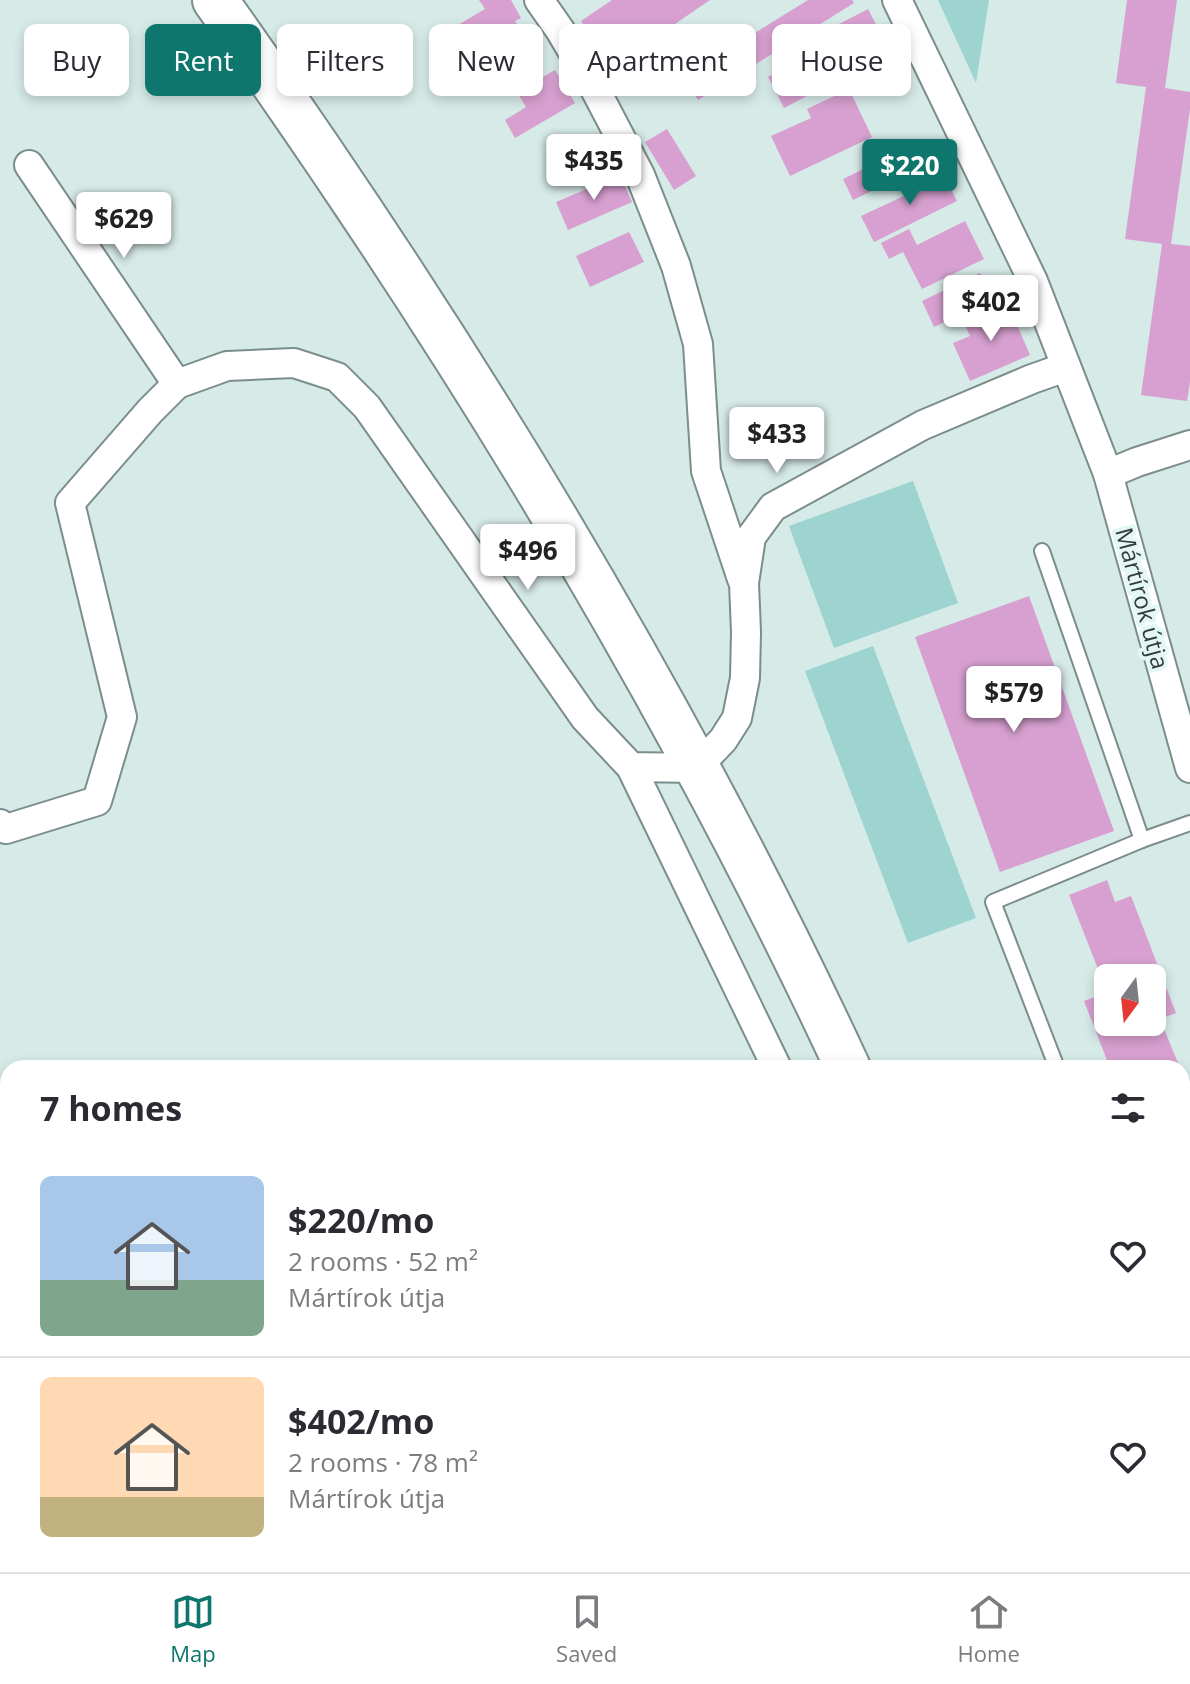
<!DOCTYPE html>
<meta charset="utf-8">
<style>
body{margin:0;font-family:"Open Sans",sans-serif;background:#f2f2f3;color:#2b2b33;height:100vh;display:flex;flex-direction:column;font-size:30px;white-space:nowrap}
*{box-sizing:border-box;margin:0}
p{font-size:26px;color:#7c7c81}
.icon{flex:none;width:44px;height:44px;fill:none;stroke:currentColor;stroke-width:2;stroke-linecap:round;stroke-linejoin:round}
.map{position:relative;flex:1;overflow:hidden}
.drawer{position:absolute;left:0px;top:1060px;width:1190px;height:512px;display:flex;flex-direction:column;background:#fff;border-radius:24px 24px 0 0;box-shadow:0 4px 12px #0003}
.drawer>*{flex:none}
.top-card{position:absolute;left:24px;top:24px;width:1142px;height:72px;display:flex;gap:16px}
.needle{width:52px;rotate:195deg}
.controls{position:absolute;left:1094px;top:964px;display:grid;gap:16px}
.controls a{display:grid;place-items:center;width:72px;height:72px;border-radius:12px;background:#fff;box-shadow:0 4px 12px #0003;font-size:40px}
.price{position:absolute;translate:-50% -68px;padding:0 18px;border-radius:8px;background:#fff;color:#222;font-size:26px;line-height:52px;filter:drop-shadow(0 2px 4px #0008)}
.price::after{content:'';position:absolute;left:50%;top:48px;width:24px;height:18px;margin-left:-12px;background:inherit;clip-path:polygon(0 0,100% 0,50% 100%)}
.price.selected{background:#0f766e;color:#fff}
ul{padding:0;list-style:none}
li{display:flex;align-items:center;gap:24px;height:200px;padding:0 40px}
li+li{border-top:2px solid #e1e1e2}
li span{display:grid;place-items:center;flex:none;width:224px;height:160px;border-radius:12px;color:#555}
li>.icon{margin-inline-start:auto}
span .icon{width:96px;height:96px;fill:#fffc;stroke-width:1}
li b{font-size:34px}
h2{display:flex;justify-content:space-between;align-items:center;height:96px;padding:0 40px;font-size:34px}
.pill{padding:0 28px;border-radius:12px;background:#fff;box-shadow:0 4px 12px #0003;font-size:28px;line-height:72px}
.pill.selected{background:#0f766e;color:#fff}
.menu{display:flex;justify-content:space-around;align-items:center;height:112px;border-top:2px solid #e1e1e2;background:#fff;font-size:22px;color:#7c7c81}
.menu a{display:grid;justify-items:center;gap:4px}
.menu .selected{color:#0f766e}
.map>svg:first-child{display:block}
.green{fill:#9dd4d0}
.building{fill:#d7a0d0;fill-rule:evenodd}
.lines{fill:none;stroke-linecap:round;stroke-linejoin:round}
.service-casing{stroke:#7b8d8c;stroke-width:18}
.minor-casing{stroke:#7b8d8c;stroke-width:32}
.primary-casing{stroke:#7b8d8c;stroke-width:48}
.path{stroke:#95a4a2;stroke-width:5;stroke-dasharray:2 6;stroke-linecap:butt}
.service{stroke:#fff;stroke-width:14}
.minor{stroke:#fff;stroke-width:28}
.primary{stroke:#fff;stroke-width:44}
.labels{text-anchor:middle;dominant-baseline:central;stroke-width:8;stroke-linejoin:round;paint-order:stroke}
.street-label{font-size:24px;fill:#343c3b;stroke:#e3f7f5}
</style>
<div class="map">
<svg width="1190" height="1572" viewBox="0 0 1190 1572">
<rect width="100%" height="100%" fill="#d6eae8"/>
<!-- green -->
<g class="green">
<path d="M 938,0 L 989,0 L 976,83 Z"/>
<path d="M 913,481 L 958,603 L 834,648 L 789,526 Z"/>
<path d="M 873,646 L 976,918 L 908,943 L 805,671 Z"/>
</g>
<!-- building -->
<g class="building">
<path d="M 479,0 L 511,0 L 521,18 L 515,21 L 519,28 L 463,61 L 446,32 L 485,9 Z"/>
<path d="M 612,0 L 710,0 L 612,67 L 581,21 Z"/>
<path d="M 808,0 L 852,0 L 854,3 L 698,100 L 684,77 Z"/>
<path d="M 1127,0 L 1177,0 L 1165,88 L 1190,92 L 1190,109 L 1171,244 L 1190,246 L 1190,382 L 1187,401 L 1141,395 L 1162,244 L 1125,239 L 1146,87 L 1116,83 Z"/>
<path d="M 868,9 L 890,52 L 784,108 L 768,77 L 826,47 L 820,34 Z"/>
<path d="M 524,33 L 541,64 L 489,92 L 477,71 L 505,56 L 500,46 Z"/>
<path d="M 555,70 L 575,103 L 515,138 L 505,120 L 526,107 L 517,92 Z"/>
<path d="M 849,89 L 872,137 L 790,176 L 771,136 L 811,118 L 807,109 Z"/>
<path d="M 667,129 L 696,176 L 674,190 L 645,142 Z"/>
<path d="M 921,141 L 932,162 L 853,200 L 843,179 Z"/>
<path d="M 942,171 L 957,201 L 874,242 L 861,216 L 906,195 L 904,190 Z"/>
<path d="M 620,175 L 632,202 L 568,230 L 556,202 Z"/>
<path d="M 965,221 L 984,259 L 922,289 L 903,252 L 889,259 L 881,243 L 909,229 L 917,245 Z"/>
<path d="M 629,232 L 644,262 L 590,287 L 576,256 Z"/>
<path d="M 980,273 L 992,299 L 934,327 L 922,301 Z"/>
<path d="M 1008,304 L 1030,355 L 970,381 L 953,343 L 970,336 L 964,323 Z"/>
<path d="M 1029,596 L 1114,831 L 1000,872 L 915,637 Z"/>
<path d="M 1107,880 L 1115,902 L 1131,896 L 1176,1013 L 1160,1019 L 1180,1068 L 1110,1068 L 1084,1001 L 1107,992 L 1069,895 ZM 1108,978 L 1152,978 L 1152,1022 L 1108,1022 Z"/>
</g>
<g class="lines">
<!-- service casing -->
<g class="service-casing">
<g id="service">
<path d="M 1042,551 L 1142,840"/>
<path d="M 1057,1068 L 993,902 L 1142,840 L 1190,823"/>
<path d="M 1182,1420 L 1190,1441"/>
</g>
</g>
<!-- minor casing -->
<g class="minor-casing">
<g id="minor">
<path d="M 539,0 L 560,30 L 596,91 L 640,175 L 676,266 L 698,344 L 706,471 L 742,579"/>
<path d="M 897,0 L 1033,281 L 1108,474 L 1190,768"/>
<path d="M 29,165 L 177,384"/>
<path d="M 1108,474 L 1137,462 L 1190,445"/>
<path d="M 631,767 L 777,1068"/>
<path d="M 0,824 L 6,829 L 97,801 L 122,717 L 70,503 L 150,411 L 177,384 L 227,366 L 294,363 L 337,377 L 367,407 L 585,718 L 631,767 L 696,768 L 723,740 L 737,718 L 745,678 L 746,632 L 744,583 L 751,537 L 773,507 L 923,425 L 1032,379 L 1066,367"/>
</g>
</g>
<!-- primary casing -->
<g class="primary-casing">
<g id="primary">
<path d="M 215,0 C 455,337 674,693 848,1068"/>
<path d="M 1065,1564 L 1068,1572"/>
</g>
</g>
<!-- path -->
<g class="path">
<path d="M 0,1381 L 8,1399"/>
<path d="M 82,1564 L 86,1572"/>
</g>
<!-- service -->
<use href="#service" class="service"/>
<!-- minor -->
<use href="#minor" class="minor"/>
<!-- primary -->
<use href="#primary" class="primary"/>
</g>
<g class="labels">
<!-- street labels -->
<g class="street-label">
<text transform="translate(1143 598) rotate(75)">Mártírok útja</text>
</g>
</g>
</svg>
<div class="controls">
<a><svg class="needle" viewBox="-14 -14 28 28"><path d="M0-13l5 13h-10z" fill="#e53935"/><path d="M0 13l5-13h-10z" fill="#7c7c81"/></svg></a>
</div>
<b class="price" style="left:594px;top:202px">$435</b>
<b class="price selected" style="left:910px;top:207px">$220</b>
<b class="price" style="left:124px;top:260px">$629</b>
<b class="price" style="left:991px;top:343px">$402</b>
<b class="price" style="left:777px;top:475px">$433</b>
<b class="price" style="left:528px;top:592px">$496</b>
<b class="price" style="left:1014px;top:734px">$579</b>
<div class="top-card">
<a class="pill">Buy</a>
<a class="pill selected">Rent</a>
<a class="pill">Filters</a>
<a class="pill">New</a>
<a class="pill">Apartment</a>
<a class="pill">House</a>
</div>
<section class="drawer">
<h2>7 homes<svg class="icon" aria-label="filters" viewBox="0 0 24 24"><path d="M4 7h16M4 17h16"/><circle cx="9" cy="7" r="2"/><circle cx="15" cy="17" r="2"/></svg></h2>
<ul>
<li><span style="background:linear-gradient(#a9c7e8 65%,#7fa58c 0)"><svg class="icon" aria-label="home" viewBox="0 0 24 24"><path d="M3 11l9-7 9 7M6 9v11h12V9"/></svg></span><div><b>$220/mo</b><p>2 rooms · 52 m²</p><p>Mártírok útja</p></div><svg class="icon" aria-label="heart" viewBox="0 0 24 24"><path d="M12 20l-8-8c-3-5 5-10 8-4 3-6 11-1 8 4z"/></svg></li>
<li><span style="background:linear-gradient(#ffd9b3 75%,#c2b280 0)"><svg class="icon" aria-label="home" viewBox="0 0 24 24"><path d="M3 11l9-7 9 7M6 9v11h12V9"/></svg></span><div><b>$402/mo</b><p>2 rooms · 78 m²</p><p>Mártírok útja</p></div><svg class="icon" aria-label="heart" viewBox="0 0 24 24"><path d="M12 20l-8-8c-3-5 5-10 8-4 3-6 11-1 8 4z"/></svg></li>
</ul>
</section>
</div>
<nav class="menu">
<a class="selected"><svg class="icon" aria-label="map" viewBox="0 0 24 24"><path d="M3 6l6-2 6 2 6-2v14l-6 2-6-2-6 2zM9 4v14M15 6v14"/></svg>Map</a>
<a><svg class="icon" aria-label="saved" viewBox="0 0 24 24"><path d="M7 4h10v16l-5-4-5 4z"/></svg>Saved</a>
<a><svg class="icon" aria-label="home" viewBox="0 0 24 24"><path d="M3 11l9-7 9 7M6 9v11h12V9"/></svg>Home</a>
</nav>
